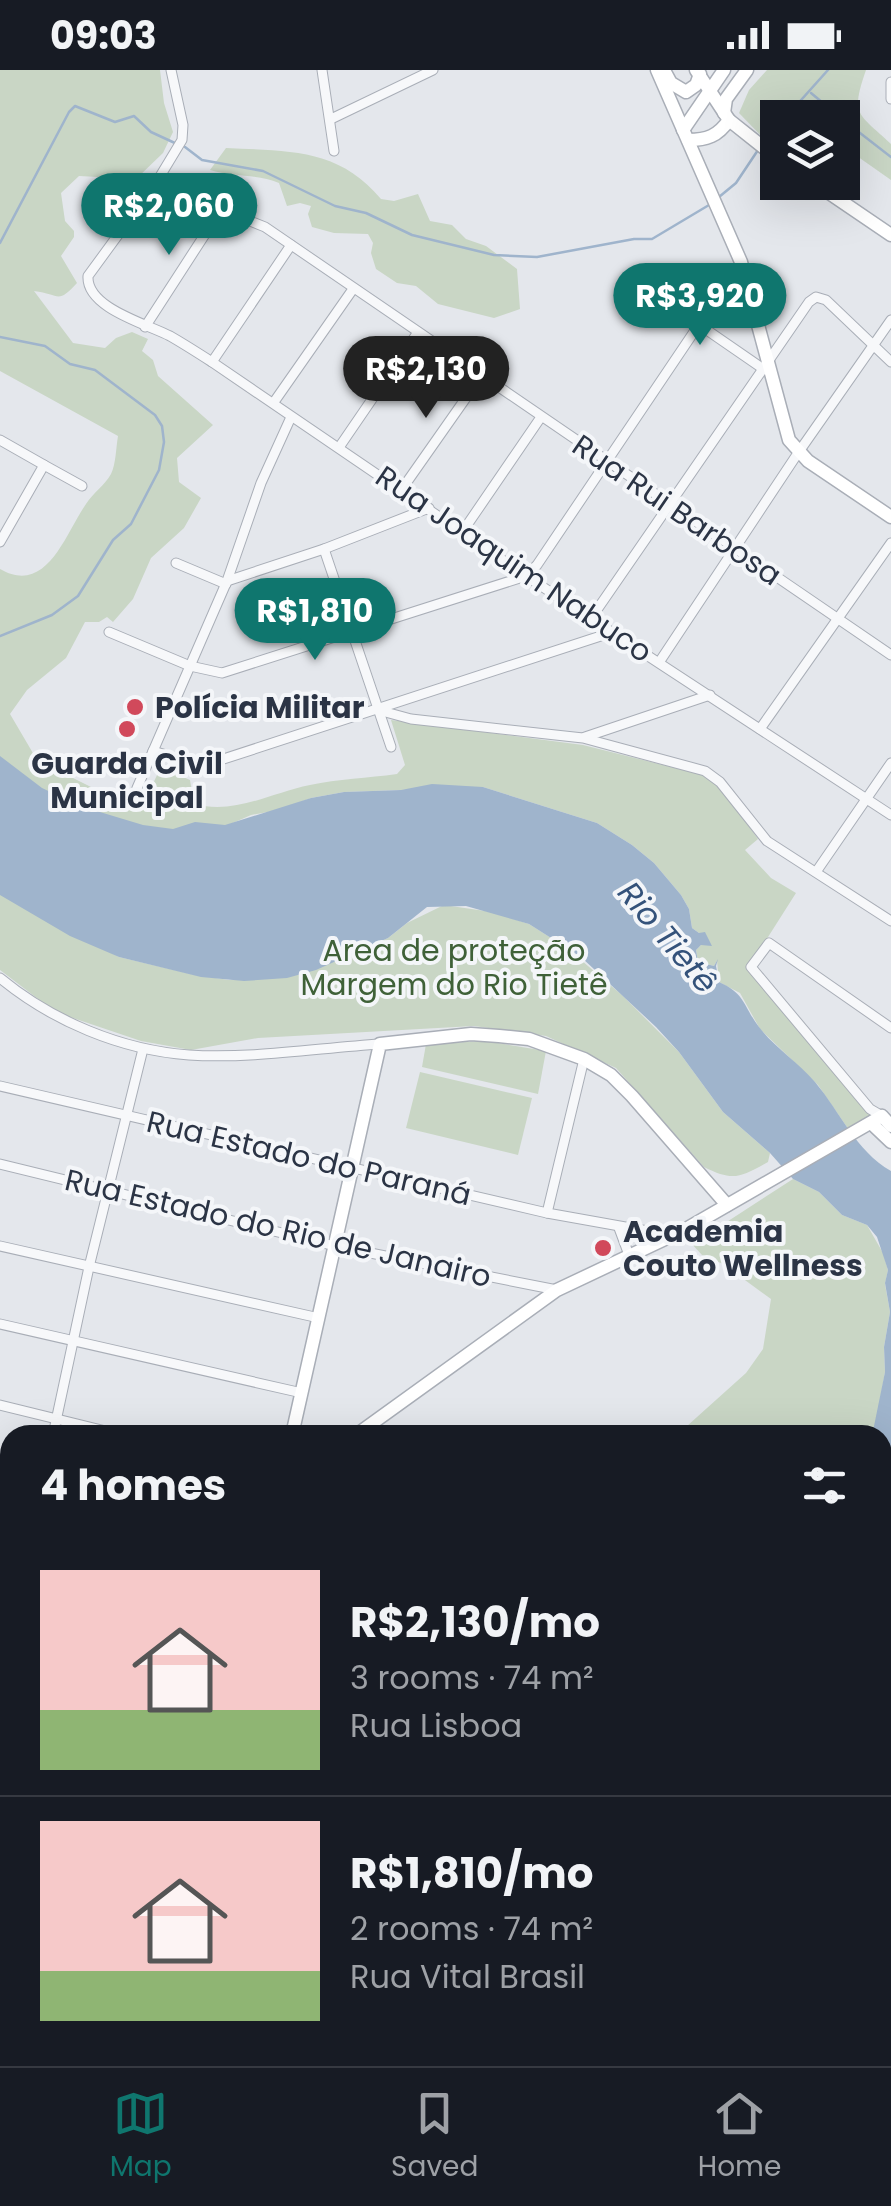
<!DOCTYPE html>
<meta charset="utf-8">
<style>
body{margin:0;font-family:Poppins,sans-serif;background:#242831;color:#f1f3f6;height:100vh;display:flex;flex-direction:column;font-size:38px;white-space:nowrap}
*{box-sizing:border-box;margin:0}
p{font-size:32px;color:#9ea1a6}
.icon{flex:none;width:55px;height:55px;fill:none;stroke:currentColor;stroke-width:2;stroke-linecap:round;stroke-linejoin:round}
.map{position:relative;flex:1;overflow:hidden}
.panel{position:absolute;left:0px;top:1355px;width:892px;height:642px;display:flex;flex-direction:column;background:#171b24;border-radius:30px 30px 0 0;box-shadow:0 10px 40px #0002}
.panel>*{flex:none}
.fabs{position:absolute;left:760px;top:30px;display:grid;gap:20px}
.fabs a{display:grid;place-items:center;width:100px;height:100px;border-radius:0px;background:#171b24;box-shadow:0 10px 40px #0002;font-size:50px}
.price{position:absolute;translate:-50% -85px;padding:0 22px;border-radius:35px;background:#0f766e;color:#fff;font-size:32px;line-height:65px;filter:drop-shadow(0 2px 5px #0008)}
.price::after{content:'';position:absolute;left:50%;top:60px;width:30px;height:22px;margin-left:-15px;background:inherit;clip-path:polygon(0 0,100% 0,50% 100%)}
.price.current{background:#222;color:#fff}
ul{padding:0;list-style:none}
li{display:flex;align-items:center;gap:30px;height:250px;padding:0 40px}
li+li{border-top:2px solid #363941}
li span{display:grid;place-items:center;flex:none;width:280px;height:200px;border-radius:0px;color:#555}
li>.icon{margin-inline-start:auto}
span .icon{width:120px;height:120px;fill:#fffc;stroke-width:1}
li b{font-size:42px}
h2{display:flex;justify-content:space-between;align-items:center;height:120px;padding:0 40px;font-size:42px}
.status{display:flex;justify-content:space-between;align-items:center;height:70px;padding:0 50px;background:#171b24;direction:ltr}
.status svg{height:28px;fill:currentColor}
.dock{display:flex;justify-content:space-around;align-items:center;height:140px;border-top:2px solid #363941;background:#171b24;font-size:28px;color:#9ea1a6}
.dock a{display:grid;justify-items:center;gap:5px}
.dock .current{color:#0f766e}
.map>svg:first-child{display:block}
.green{fill:#c9d6c5}
.water{fill:#9fb4cc}
.lines{fill:none;stroke-linecap:round;stroke-linejoin:round}
.stream{stroke:#9fb4cc;stroke-width:2.5}
.street-casing{stroke:#a9aeb7;stroke-width:11}
.secondary-casing{stroke:#a9aeb7;stroke-width:15}
.street{stroke:#f7f8fa;stroke-width:9}
.secondary{stroke:#fff;stroke-width:12}
.poi-dot{fill:#d1495b;stroke:#f4f6f9;stroke-width:4}
.labels{text-anchor:middle;dominant-baseline:central;stroke-width:8;stroke-linejoin:round;paint-order:stroke}
.street-label{font-size:30px;fill:#2b3445;stroke:#f4f6f9}
.poi-label{font-size:30px;font-weight:bold;fill:#2b3445;stroke:#f4f6f9;text-anchor:start}
.park-label{font-size:30px;fill:#3f6138;stroke:#f4f6f9}
.water-label{font-size:32px;font-style:italic;fill:#34527a;stroke:#f4f6f9}
</style>
<div class="status"><b>09:03</b><svg viewBox="0 0 49 12"><path d="M0 12V9h3v3zM5 12V6h3v6zM10 12V3h3v9zM15 12V0h3v12zM26 1h20v11H26zM47 4h2v5h-2z"/></svg></div>
<div class="map">
<svg width="891" height="1996" viewBox="0 0 891 1996">
<rect width="100%" height="100%" fill="#e4e7ec"/>
<!-- green -->
<g class="green">
<path d="M 0,0 L 160,0 L 164,33 L 173,62 L 163,83 L 136,109 L 79,106 L 61,123 L 65,151 L 74,161 L 74,167 L 61,186 L 77,213 C 57,235 60,224 34,221 L 73,273 L 105,278 L 116,268 L 132,262 L 148,269 L 142,281 L 153,290 L 158,306 L 213,355 L 177,388 L 179,412 L 201,428 L 184,458 L 151,488 L 133,529 L 113,552 L 107,547 L 99,552 L 85,552 L 66,588 L 27,620 L 10,644 L 37,690 L 125,734 L 143,734 L 161,697 L 190,710 L 194,734 C 235,745 270,723 310,715 C 338,709 368,708 397,704 L 405,695 L 391,650 L 583,675 L 703,705 L 719,714 L 758,769 L 745,780 L 771,808 L 796,823 L 749,897 L 881,1047 L 851,1063 L 818,1015 L 760,959 L 740,923 L 719,912 L 717,891 L 714,896 L 698,892 L 696,880 L 701,875 L 699,863 L 692,858 L 689,839 L 681,825 L 654,793 L 632,775 L 597,753 L 483,717 L 344,722 L 311,728 L 279,740 L 251,745 L 167,782 L 0,711 L 0,499 C 47,526 65,464 86,434 C 93,423 105,415 111,404 C 116,394 116,377 118,366 L 0,301 Z"/>
<path d="M 767,0 L 866,0 C 850,46 858,43 891,74 L 891,110 L 844,77 L 842,48 L 778,48 L 777,69 L 771,76 L 739,43 L 749,20 Z"/>
<path d="M 226,78 C 288,81 339,78 381,129 L 394,131 L 418,124 L 430,151 L 452,155 L 466,169 L 486,176 L 517,199 L 520,239 L 494,248 L 438,234 L 416,216 L 397,213 L 376,199 L 371,183 L 373,173 L 368,164 L 334,163 L 312,157 L 308,144 L 311,136 L 300,133 L 287,136 L 279,113 C 258,104 233,107 210,100 Z"/>
<path d="M 0,824 L 119,887 L 195,905 L 229,910 L 297,905 L 388,868 L 407,853 L 444,835 L 492,842 L 529,854 L 567,878 L 623,926 L 679,982 L 723,1042 L 770,1083 L 768,1092 C 740,1107 734,1112 704,1097 L 616,998 L 546,966 L 474,956 L 258,968 L 191,980 L 141,971 L 70,947 L 46,935 L 0,900 Z"/>
<path d="M 485,971 L 546,981 L 538,1024 L 422,997 L 426,974 Z"/>
<path d="M 420,1002 L 532,1028 L 518,1085 L 406,1058 Z"/>
<path d="M 793,1109 L 819,1122 L 842,1145 L 867,1155 L 883,1183 L 888,1200 L 885,1214 L 890,1242 L 884,1277 L 885,1302 L 874,1365 L 677,1365 L 746,1303 L 763,1279 L 771,1229 L 723,1194 L 702,1185 L 689,1171 L 699,1170 Z"/>
<path d="M 555,1988 L 856,1988 L 862,1996 L 554,1996 Z"/>
</g>
<!-- water -->
<g class="water">
<path d="M 0,686 L 42,718 L 80,736 L 143,755 L 173,759 L 195,752 L 225,755 L 311,728 L 344,722 L 401,720 L 432,714 L 483,717 L 597,753 L 632,775 L 654,793 L 681,825 L 689,839 L 692,858 L 699,863 L 705,862 L 712,876 L 701,875 L 696,880 L 698,892 L 714,896 L 718,889 L 716,896 L 719,912 C 746,924 743,936 759,957 C 775,978 798,992 815,1012 C 841,1043 855,1080 891,1101 L 891,1426 L 883,1444 L 882,1365 L 874,1365 L 873,1361 L 885,1302 L 884,1277 L 890,1242 L 885,1213 L 888,1200 L 877,1167 L 867,1155 L 842,1145 L 819,1122 L 793,1109 L 770,1083 L 723,1042 L 679,982 L 656,957 L 581,887 L 529,854 L 466,836 L 427,837 L 388,868 L 316,900 L 287,908 L 244,911 L 201,907 L 119,887 L 70,866 L 0,825 Z"/>
<path d="M 883,1597 L 891,1602 L 891,1807 L 883,1814 Z"/>
</g>
<g class="lines">
<!-- stream -->
<g class="stream">
<path d="M 811,23 L 841,48"/>
<path d="M 785,48 L 828,0"/>
<path d="M 842,49 L 891,87"/>
<path d="M 765,69 L 778,55"/>
<path d="M 185,77 L 202,90 L 263,101 L 335,136 L 366,143 L 412,165 L 494,185 L 537,187 L 634,169 L 652,169 L 709,135"/>
<path d="M 719,127 L 736,113 L 758,80"/>
<path d="M 0,173 L 69,42 L 75,36 L 115,52 L 134,46 L 151,62 L 177,74"/>
<path d="M 0,267 L 45,276 L 70,294 L 95,300 L 155,345 L 162,356 L 164,372 L 159,400 L 131,454 L 113,470 L 78,526 L 52,545 L 0,566"/>
<path d="M 797,1996 L 799,1988"/>
</g>
<!-- street casing -->
<g class="street-casing">
<g id="street">
<path d="M 171,0 L 183,55 L 182,70 L 156,113 L 88,206 C 86,238 147,254 170,266 C 184,274 198,283 212,292 L 526,506 L 891,745"/>
<path d="M 322,0 L 334,81"/>
<path d="M 891,12 L 891,29"/>
<path d="M 331,49 L 433,0"/>
<path d="M 156,113 L 265,157 L 891,585"/>
<path d="M 659,227 L 762,298"/>
<path d="M 145,257 L 222,138"/>
<path d="M 212,292 L 291,175"/>
<path d="M 274,332 L 353,219"/>
<path d="M 0,370 L 44,395 L 0,472"/>
<path d="M 340,376 L 418,262"/>
<path d="M 44,395 L 82,416"/>
<path d="M 402,419 L 482,305"/>
<path d="M 463,461 L 541,347"/>
<path d="M 324,479 L 391,677"/>
<path d="M 176,493 L 226,514"/>
<path d="M 227,511 L 324,479 L 429,438"/>
<path d="M 592,547 L 809,232 L 816,227 L 826,230 L 891,292"/>
<path d="M 109,562 L 190,596 L 222,603 L 526,506 L 537,495 L 741,192"/>
<path d="M 660,591 L 798,383 L 891,250"/>
<path d="M 378,640 L 411,649 L 583,668 L 705,701 L 720,712 L 767,771 L 891,851"/>
<path d="M 760,659 L 891,473"/>
<path d="M 585,667 L 710,625"/>
<path d="M 153,681 L 202,696 L 613,562"/>
<path d="M 137,718 L 227,511 L 261,413 L 291,347"/>
<path d="M 816,802 L 891,693"/>
<path d="M 0,908 C 52,951 121,980 189,985 C 251,989 318,978 380,974"/>
<path d="M 0,1016 L 547,1143 L 670,1165"/>
<path d="M 882,1046 L 870,1039 L 751,897 L 769,873 L 891,958"/>
<path d="M 0,1094 L 335,1176 L 557,1220"/>
<path d="M 547,1143 L 584,989"/>
<path d="M 619,1158 L 629,1185"/>
<path d="M 0,1176 L 319,1248"/>
<path d="M 0,1254 L 302,1323"/>
<path d="M 0,1335 L 122,1365"/>
<path d="M 53,1365 L 89,1197 L 143,979"/>
<path d="M 0,1415 L 10,1418"/>
<path d="M 0,1495 L 10,1498"/>
<path d="M 0,1588 L 10,1552"/>
<path d="M 0,1641 L 10,1661"/>
</g>
</g>
<!-- secondary casing -->
<g class="secondary-casing">
<g id="secondary">
<path d="M 657,0 L 741,192 L 789,370 L 808,391 L 891,447"/>
<path d="M 696,0 L 729,50 L 778,89"/>
<path d="M 665,2 L 671,13 L 686,22 L 696,15 L 700,4"/>
<path d="M 724,43 L 726,29 L 747,0"/>
<path d="M 683,60 L 724,0"/>
<path d="M 688,70 C 707,70 718,66 729,50"/>
<path d="M 813,112 L 891,165"/>
<path d="M 871,1053 L 891,1072"/>
<path d="M 292,1365 L 380,974 L 471,964 L 499,966 L 529,969 L 584,989 L 611,1005 L 632,1026 L 727,1135"/>
<path d="M 356,1365 L 557,1220 L 686,1159 L 882,1046 L 891,1056"/>
<path d="M 153,1996 L 155,1988"/>
</g>
</g>
<!-- street -->
<use href="#street" class="street"/>
<!-- secondary -->
<use href="#secondary" class="secondary"/>
</g>
<!-- markers -->
<g class="poi-dot">
<circle cx="135" cy="637" r="10"/>
<circle cx="127" cy="659" r="10"/>
<circle cx="603" cy="1178" r="10"/>
</g>
<g class="labels">
<!-- street labels -->
<g class="street-label">
<text transform="translate(677 440) rotate(34)">Rua Rui Barbosa</text>
<text transform="translate(514 494) rotate(34)">Rua Joaquim Nabuco</text>
<text transform="translate(309 1088) rotate(13)">Rua Estado do Paraná</text>
<text transform="translate(278 1158) rotate(13)">Rua Estado do Rio de Janairo</text>
</g>
<!-- poi labels -->
<g class="poi-label">
<text x="155" y="637">Polícia Militar</text>
<text x="127" y="693" text-anchor="middle">Guarda Civil<tspan x="127" dy="34">Municipal</tspan></text>
<text x="623" y="1161">Academia<tspan x="623" dy="34">Couto Wellness</tspan></text>
</g>
<!-- park labels -->
<g class="park-label">
<text x="454" y="880">Area de proteção<tspan x="454" dy="34">Margem do Rio Tietê</tspan></text>
</g>
<!-- water labels -->
<g class="water-label">
<text transform="translate(668 867) rotate(50)">Rio Tietê</text>
</g>
</g>
</svg>
<div class="fabs">
<a><svg class="icon" aria-label="layers" viewBox="0 0 24 24"><path d="M12 4l9 5-9 5-9-5zM3 14l9 5 9-5"/></svg></a>
</div>
<b class="price" style="left:169px;top:188px">R$2,060</b>
<b class="price" style="left:700px;top:278px">R$3,920</b>
<b class="price current" style="left:426px;top:351px">R$2,130</b>
<b class="price" style="left:315px;top:593px">R$1,810</b>
<section class="panel">
<h2>4 homes<svg class="icon" aria-label="filters" viewBox="0 0 24 24"><path d="M4 7h16M4 17h16"/><circle cx="9" cy="7" r="2"/><circle cx="15" cy="17" r="2"/></svg></h2>
<ul>
<li><span style="background:linear-gradient(#f6c9c9 70%,#8fb573 0)"><svg class="icon" aria-label="home" viewBox="0 0 24 24"><path d="M3 11l9-7 9 7M6 9v11h12V9"/></svg></span><div><b>R$2,130/mo</b><p>3 rooms · 74 m²</p><p>Rua Lisboa</p></div></li>
<li><span style="background:linear-gradient(#f6c9c9 75%,#8fb573 0)"><svg class="icon" aria-label="home" viewBox="0 0 24 24"><path d="M3 11l9-7 9 7M6 9v11h12V9"/></svg></span><div><b>R$1,810/mo</b><p>2 rooms · 74 m²</p><p>Rua Vital Brasil</p></div></li>
</ul>
</section>
</div>
<nav class="dock">
<a class="current"><svg class="icon" aria-label="map" viewBox="0 0 24 24"><path d="M3 6l6-2 6 2 6-2v14l-6 2-6-2-6 2zM9 4v14M15 6v14"/></svg>Map</a>
<a><svg class="icon" aria-label="saved" viewBox="0 0 24 24"><path d="M7 4h10v16l-5-4-5 4z"/></svg>Saved</a>
<a><svg class="icon" aria-label="home" viewBox="0 0 24 24"><path d="M3 11l9-7 9 7M6 9v11h12V9"/></svg>Home</a>
</nav>
